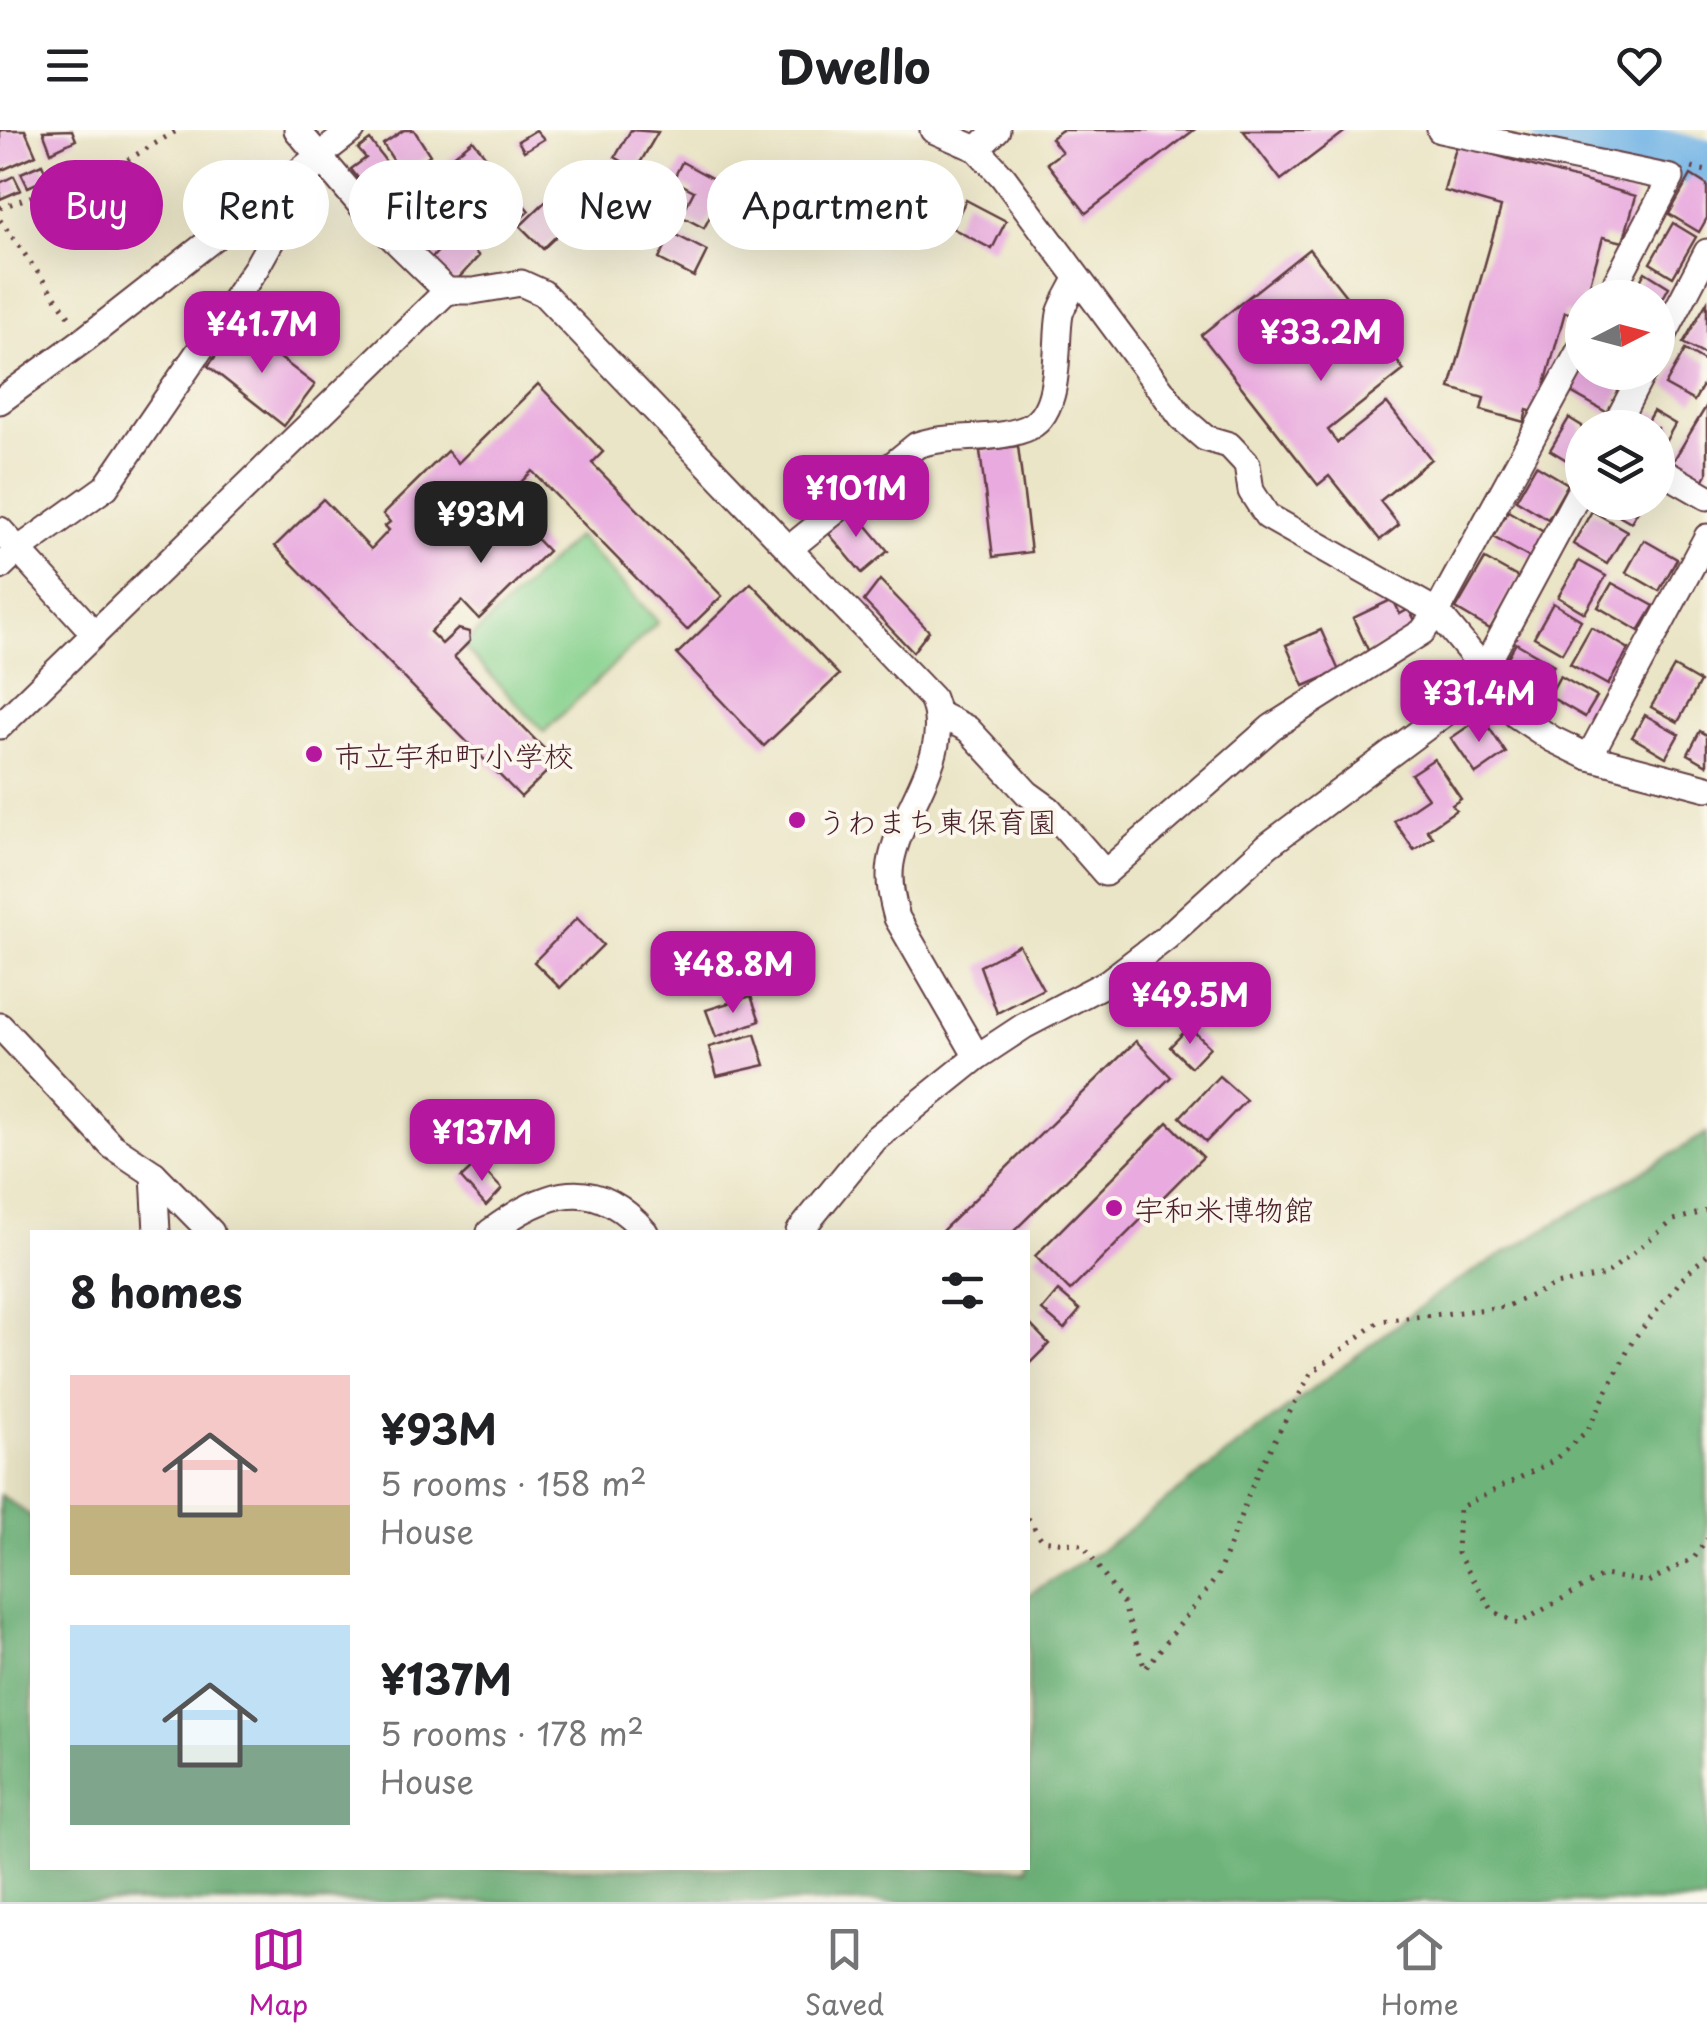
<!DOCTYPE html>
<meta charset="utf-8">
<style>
body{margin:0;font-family:"Playpen Sans","Klee One",sans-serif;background:#f6f6f6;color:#202124;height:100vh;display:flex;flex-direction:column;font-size:38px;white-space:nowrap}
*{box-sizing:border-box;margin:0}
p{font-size:32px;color:#757577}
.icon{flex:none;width:55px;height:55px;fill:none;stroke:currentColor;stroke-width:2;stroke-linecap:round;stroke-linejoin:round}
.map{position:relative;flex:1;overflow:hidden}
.details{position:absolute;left:30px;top:1100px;width:1000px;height:640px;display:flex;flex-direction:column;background:#fff;border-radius:0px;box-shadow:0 10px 40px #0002}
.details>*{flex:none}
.top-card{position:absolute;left:30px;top:30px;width:1000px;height:90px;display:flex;gap:20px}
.needle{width:65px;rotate:84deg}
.buttons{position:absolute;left:1565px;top:150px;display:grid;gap:20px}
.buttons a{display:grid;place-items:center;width:110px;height:110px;border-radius:50%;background:#fff;box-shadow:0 10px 40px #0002;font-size:50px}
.price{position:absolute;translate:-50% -85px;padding:0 22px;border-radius:20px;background:#b5179e;color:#fff;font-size:32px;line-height:65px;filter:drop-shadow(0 2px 5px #0008)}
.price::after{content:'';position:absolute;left:50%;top:60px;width:30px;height:22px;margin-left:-15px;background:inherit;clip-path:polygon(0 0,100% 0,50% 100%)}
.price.on{background:#222;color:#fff}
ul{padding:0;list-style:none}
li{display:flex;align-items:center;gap:30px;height:250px;padding:0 40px}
li span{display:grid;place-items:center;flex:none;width:280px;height:200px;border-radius:0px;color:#555}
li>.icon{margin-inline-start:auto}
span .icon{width:120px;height:120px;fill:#fffc;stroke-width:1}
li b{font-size:42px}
h2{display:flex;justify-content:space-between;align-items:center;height:120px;padding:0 40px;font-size:42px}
.pill{padding:0 35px;border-radius:45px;background:#fff;box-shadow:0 10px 40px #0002;font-size:35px;line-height:90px}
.pill.on{background:#b5179e;color:#fff}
header{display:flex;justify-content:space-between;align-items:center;height:130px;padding:0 40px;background:#fff;font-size:45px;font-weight:700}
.dock{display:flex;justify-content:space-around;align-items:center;height:140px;border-top:2px solid #e0e0e0;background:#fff;font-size:28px;color:#757577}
.dock a{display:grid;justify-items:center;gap:5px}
.dock .on{color:#b5179e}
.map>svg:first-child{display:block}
.green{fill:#88d28f;stroke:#69785d;stroke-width:2.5}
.forest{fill:#6eb47a;stroke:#5c6a52;stroke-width:2.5}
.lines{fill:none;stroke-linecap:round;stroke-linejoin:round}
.river{stroke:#70b2e5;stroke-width:48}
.building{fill:#e9abdf}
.street-casing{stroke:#623d42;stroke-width:29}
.path{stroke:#623d42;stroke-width:5;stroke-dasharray:2.5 8;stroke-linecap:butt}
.street{stroke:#fff;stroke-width:25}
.poi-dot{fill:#b5179e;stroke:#fbf7ec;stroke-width:4}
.labels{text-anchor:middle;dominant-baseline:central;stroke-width:8;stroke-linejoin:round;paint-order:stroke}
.poi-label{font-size:30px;fill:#4a1f2b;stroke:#fbf7ec;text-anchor:start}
</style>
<header><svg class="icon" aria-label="menu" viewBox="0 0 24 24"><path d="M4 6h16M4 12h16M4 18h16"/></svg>Dwello<svg class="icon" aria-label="heart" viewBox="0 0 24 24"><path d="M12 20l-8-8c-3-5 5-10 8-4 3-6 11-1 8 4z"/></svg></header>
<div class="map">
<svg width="1707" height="1772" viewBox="0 0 1707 1772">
<rect width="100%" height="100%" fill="#fbf7ec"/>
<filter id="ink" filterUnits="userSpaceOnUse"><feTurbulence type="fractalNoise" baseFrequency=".01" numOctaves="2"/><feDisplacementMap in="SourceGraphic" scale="20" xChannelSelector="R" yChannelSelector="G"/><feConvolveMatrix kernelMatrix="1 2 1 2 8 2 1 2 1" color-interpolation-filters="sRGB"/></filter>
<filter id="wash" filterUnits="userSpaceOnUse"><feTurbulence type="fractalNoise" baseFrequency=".0048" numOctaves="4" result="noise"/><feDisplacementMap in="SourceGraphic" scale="40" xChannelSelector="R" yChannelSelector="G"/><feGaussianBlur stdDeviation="2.25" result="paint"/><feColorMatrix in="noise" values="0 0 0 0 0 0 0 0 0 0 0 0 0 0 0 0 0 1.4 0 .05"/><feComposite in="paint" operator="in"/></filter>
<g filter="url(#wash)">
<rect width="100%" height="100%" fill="#eae5c6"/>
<!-- green -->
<path class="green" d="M 577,406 L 658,492 L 544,602 L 463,516 Z"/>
<!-- forest -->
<path class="forest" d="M 1707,1003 L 1707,1772 L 0,1772 L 0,1365 L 32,1387 L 32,1738 L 1028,1738 L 1028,1465 L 1104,1418 L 1441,1161 Z"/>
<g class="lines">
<!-- river -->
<path class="river" d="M 1556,0 L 1707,34"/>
</g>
<g id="blocks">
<!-- building -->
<g class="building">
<path d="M 0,0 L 25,0 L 36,25 L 0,41 Z"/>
<path d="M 72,0 L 76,10 L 51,22 L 43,1 Z"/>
<path d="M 404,0 L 414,0 L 430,25 L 402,44 L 383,14 Z"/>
<path d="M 536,0 L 544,9 L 524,21 L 518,11 Z"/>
<path d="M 631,0 L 658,2 L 636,40 L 615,27 Z"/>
<path d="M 1062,0 L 1194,0 L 1086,83 L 1047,33 L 1062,22 L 1051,8 Z"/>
<path d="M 1243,0 L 1347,0 L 1281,50 Z"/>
<path d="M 370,10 L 407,60 L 382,79 L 351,39 L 366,28 L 358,19 Z"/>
<path d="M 473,10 L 501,46 L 472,68 L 445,33 Z"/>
<path d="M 1457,14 L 1636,66 L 1623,112 L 1603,107 L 1586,168 L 1582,168 L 1580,186 L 1565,182 L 1537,283 L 1527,280 L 1524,292 L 1481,280 L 1484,268 L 1450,258 L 1501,77 L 1444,61 Z"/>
<path d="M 682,32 L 726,56 L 704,98 L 681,86 L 694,61 L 673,50 Z"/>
<path d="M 42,34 L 48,48 L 28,57 L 21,43 Z"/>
<path d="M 872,36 L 922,63 L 898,111 L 873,98 L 883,79 L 857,65 Z"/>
<path d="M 437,44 L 464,70 L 448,88 L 421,62 Z"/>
<path d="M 1691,45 L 1707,55 L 1707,88 L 1699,102 L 1669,84 Z"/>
<path d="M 14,46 L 21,60 L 0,69 L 0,53 Z"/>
<path d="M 503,51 L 529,81 L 492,114 L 466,84 Z"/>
<path d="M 550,67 L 573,90 L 543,119 L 520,96 Z"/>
<path d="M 412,70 L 443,100 L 422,122 L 390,92 Z"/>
<path d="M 966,70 L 1006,91 L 992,119 L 952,98 Z"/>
<path d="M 740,76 L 758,86 L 749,102 L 732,93 Z"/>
<path d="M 1673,93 L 1696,107 L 1673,147 L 1650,133 Z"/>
<path d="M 455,103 L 479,126 L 454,153 L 430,130 Z"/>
<path d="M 672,103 L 707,121 L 694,147 L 659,129 Z"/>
<path d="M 1309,119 L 1404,240 L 1328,300 L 1337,313 L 1387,273 L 1431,329 L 1380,371 L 1399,395 L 1380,410 L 1329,346 L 1318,355 L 1201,205 Z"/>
<path d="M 1645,142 L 1669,157 L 1658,177 L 1658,168 L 1631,168 Z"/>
<path d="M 1707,172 L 1707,226 L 1683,213 Z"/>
<path d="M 239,196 L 315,255 L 284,296 L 208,236 Z"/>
<path d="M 1685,220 L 1707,233 L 1707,248 L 1694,271 L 1665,255 Z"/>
<path d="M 1582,237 L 1582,242 L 1601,242 L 1624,256 L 1608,283 L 1569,261 Z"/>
<path d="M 538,254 L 603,322 L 592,333 L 722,466 L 687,500 L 532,341 L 501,372 L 548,421 L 479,489 L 462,471 L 430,502 L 442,514 L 458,499 L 469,502 L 470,511 L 454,527 L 557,632 L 521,667 L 275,416 L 323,369 L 371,419 L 389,400 L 385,396 L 390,392 L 383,384 L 447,321 L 458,333 Z"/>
<path d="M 1707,275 L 1707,344 L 1703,351 L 1672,333 Z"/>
<path d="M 1653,281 L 1675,294 L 1658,325 L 1658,298 L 1643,298 Z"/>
<path d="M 1569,288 L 1582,296 L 1580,338 L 1550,320 Z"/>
<path d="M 1018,316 L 1031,422 L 993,427 L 980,321 Z"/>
<path d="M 1536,335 L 1568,354 L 1548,389 L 1516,370 Z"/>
<path d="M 1596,372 L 1643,372 L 1631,392 Z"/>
<path d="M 851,377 L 888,421 L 862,443 L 825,399 Z"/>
<path d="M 1508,381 L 1547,404 L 1532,429 L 1493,407 Z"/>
<path d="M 1592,381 L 1627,401 L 1607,434 L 1573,414 Z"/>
<path d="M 1644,410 L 1677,429 L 1659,461 L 1626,442 Z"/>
<path d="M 1485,429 L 1519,448 L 1490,499 L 1456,479 Z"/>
<path d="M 1579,431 L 1606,446 L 1585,483 L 1558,467 Z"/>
<path d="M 880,450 L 929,501 L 913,522 L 864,471 Z"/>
<path d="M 751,453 L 839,545 L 764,616 L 677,524 Z"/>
<path d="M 1612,453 L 1654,476 L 1639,501 L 1598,477 Z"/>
<path d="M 1393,469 L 1400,484 L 1409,479 L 1419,498 L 1369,522 L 1353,488 Z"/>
<path d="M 1553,473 L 1581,490 L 1562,523 L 1534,507 Z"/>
<path d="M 1591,497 L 1629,519 L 1608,555 L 1570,534 Z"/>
<path d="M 1321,500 L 1339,541 L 1304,556 L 1286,515 Z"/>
<path d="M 1516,513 L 1554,535 L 1541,558 L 1503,536 Z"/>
<path d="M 1674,537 L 1700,552 L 1678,592 L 1651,577 Z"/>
<path d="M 1560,546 L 1597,567 L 1585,587 L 1549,566 Z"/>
<path d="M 1645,585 L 1679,604 L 1666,627 L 1632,607 Z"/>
<path d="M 1482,587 L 1506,623 L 1476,644 L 1451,608 Z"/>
<path d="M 1700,601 L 1707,605 L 1707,635 L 1688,624 Z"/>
<path d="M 1434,629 L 1461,669 L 1452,675 L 1456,680 L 1427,700 L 1433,707 L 1414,720 L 1394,691 L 1428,668 L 1411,644 Z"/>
<path d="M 577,788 L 603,815 L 560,858 L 534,832 Z"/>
<path d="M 1019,815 L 1043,859 L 997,883 L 980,836 Z"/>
<path d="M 751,866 L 760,891 L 716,907 L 706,880 Z"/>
<path d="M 1189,897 L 1210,917 L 1191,937 L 1170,917 Z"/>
<path d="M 755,904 L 765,935 L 717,946 L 709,917 Z"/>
<path d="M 1136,911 L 1171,947 L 1013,1102 L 941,1102 Z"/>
<path d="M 1219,946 L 1246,970 L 1206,1012 L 1180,987 Z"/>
<path d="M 1168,992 L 1203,1027 L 1070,1161 L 1035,1126 Z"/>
<path d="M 477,1033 L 502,1059 L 486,1076 L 461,1048 Z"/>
<path d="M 1058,1161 L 1080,1180 L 1064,1199 L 1042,1180 Z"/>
<path d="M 1028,1192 L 1049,1214 L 1028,1235 Z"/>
</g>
</g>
</g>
<g filter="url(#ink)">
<use href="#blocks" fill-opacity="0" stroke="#623d42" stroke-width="2.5"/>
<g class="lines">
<!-- street casing -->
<g class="street-casing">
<g id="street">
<path d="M 297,0 L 371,87 L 447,161 L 473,161 L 521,153 L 543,163 L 932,568 C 955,625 900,678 891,733 C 888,752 892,770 897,788 L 977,927"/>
<path d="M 933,0 L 977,19 L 1003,47 L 1182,288 L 1205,308 L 1229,315 L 1247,334 L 1251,361 L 1267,386 L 1437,482 L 1484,539 L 1516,585 L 1552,609 L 1589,627 L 1707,658"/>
<path d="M 1440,0 L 1671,48 L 1608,168"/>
<path d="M 977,19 L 997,0"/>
<path d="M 1658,216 L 1707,122"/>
<path d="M 0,271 L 85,209 L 352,0"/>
<path d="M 1614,298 L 1643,242"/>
<path d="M 1658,339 L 1707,367"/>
<path d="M 0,400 L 94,503"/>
<path d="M 790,418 L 917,315 C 952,303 991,312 1025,299 C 1064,285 1054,215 1060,184 C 1063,173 1072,160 1077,149"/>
<path d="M 0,437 L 18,420 L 106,357 L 256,138 L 318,27"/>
<path d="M 938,584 L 968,599 L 1027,663 L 1049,679 L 1105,743 L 1272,597 L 1422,502 L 1437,482 L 1582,216"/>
<path d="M 0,596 L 447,161"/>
<path d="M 1589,627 L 1707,407"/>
<path d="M 0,896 L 112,1016 L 154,1044 L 211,1102"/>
<path d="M 154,1044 L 157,1102"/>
<path d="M 490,1102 C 544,1061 595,1043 645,1102"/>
<path d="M 799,1102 L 875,1009 L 977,927 L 1024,896 L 1108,852 L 1167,807 L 1267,716 L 1448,581 L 1484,539 L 1582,357"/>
</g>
</g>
<!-- path -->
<g class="path">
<path d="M 1692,38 L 1707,41"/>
<path d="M 0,78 L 124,32 L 178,0"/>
<path d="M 0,90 L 72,190"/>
<path d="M 1707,1125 L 1687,1143 L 1633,1210 L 1587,1301 L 1553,1331 L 1459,1378 L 1457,1423 L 1493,1481 L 1518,1494 L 1604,1445 L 1648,1452 L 1694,1428 L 1707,1409"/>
<path d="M 1028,1388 L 1042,1410 L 1083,1415 L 1123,1473 L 1145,1539 L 1217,1447 L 1258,1341 L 1311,1243 L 1380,1191 L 1505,1177 L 1555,1155 L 1605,1145 L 1674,1090 L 1707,1081"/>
</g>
<!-- street -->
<use href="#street" class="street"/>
</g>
</g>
<!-- markers -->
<g class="poi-dot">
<circle cx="314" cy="624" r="10"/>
<circle cx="797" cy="690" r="10"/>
<circle cx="1114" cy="1078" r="10"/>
</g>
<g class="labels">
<!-- poi labels -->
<g class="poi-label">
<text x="334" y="624">市立宇和町小学校</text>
<text x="817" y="690">うわまち東保育園</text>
<text x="1134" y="1078">宇和米博物館</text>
</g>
</g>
</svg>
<div class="buttons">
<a><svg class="needle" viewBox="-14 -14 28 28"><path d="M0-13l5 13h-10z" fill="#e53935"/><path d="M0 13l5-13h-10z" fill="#757577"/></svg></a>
<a><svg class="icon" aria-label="layers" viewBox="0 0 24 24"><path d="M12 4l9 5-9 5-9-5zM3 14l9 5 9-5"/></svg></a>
</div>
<b class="price" style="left:262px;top:246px">¥41.7M</b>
<b class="price" style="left:1321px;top:254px">¥33.2M</b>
<b class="price" style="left:856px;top:410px">¥101M</b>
<b class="price on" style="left:481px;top:436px">¥93M</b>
<b class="price" style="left:1479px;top:615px">¥31.4M</b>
<b class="price" style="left:733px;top:886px">¥48.8M</b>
<b class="price" style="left:1190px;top:917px">¥49.5M</b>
<b class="price" style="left:482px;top:1054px">¥137M</b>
<div class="top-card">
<a class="pill on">Buy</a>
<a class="pill">Rent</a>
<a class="pill">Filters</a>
<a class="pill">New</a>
<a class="pill">Apartment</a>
</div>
<section class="details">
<h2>8 homes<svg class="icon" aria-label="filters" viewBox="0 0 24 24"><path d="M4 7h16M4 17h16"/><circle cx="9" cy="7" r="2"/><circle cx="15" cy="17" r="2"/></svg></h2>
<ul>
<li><span style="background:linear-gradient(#f6c9c9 65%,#c2b280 0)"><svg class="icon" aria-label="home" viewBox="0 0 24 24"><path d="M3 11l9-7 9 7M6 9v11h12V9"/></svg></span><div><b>¥93M</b><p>5 rooms · 158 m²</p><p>House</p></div></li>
<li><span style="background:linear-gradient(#bfe0f5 60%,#7fa58c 0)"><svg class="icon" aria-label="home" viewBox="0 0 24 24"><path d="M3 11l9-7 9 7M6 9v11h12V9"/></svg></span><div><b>¥137M</b><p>5 rooms · 178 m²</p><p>House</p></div></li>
</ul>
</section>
</div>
<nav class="dock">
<a class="on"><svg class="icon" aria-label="map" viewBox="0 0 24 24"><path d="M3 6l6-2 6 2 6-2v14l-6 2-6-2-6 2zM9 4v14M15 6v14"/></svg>Map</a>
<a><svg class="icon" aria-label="saved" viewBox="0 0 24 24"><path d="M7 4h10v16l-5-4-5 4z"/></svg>Saved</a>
<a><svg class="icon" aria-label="home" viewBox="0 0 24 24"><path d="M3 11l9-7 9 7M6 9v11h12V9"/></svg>Home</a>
</nav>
